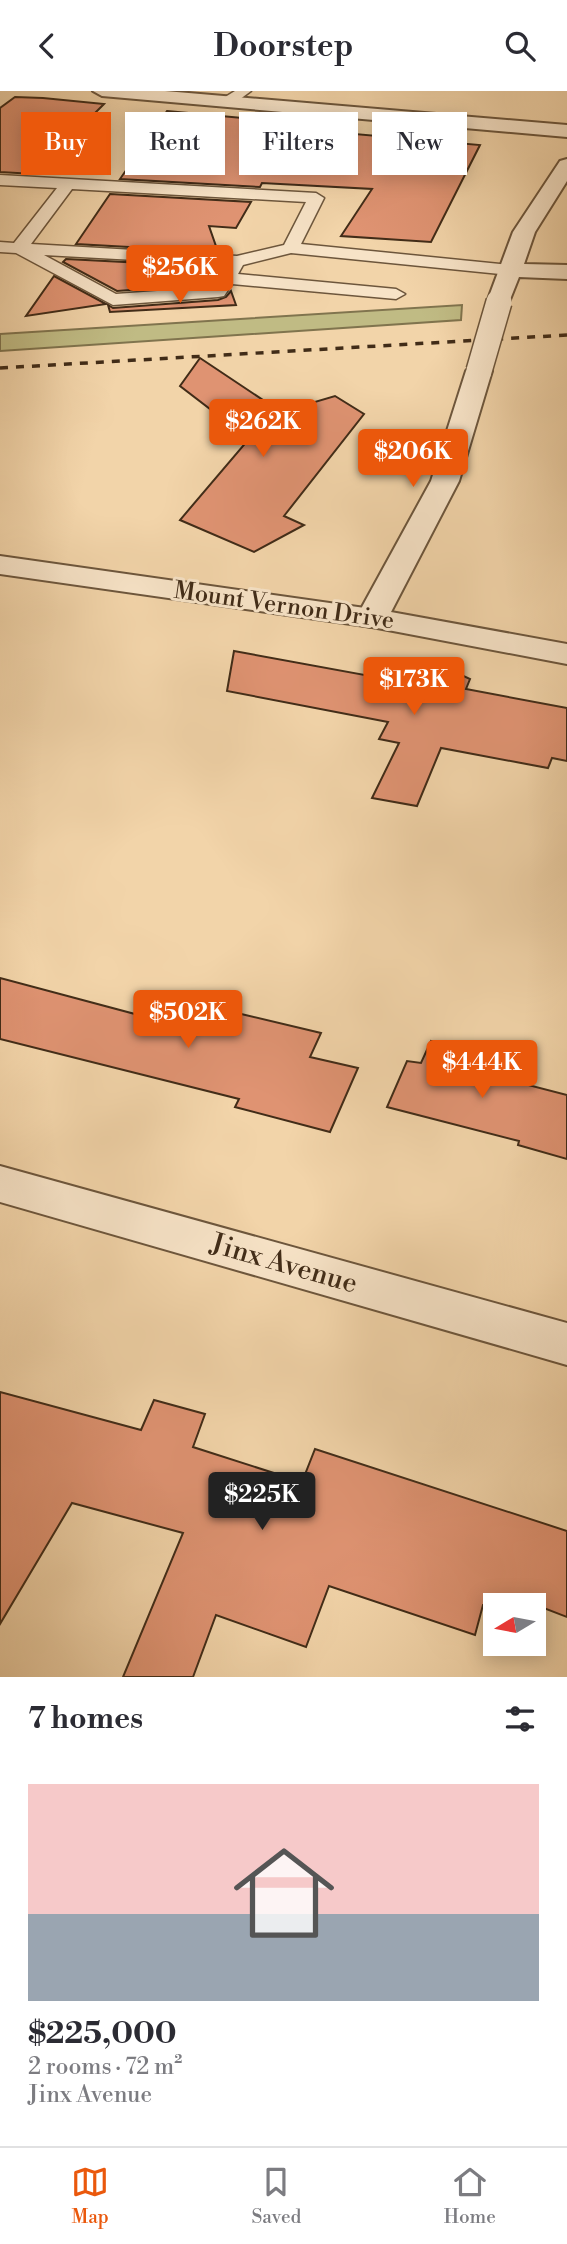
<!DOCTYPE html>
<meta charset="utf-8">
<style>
body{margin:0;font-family:"Libre Bodoni",serif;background:#f2f2f3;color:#2b2b33;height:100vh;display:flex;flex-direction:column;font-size:26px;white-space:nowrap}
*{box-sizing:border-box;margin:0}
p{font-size:23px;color:#7c7c81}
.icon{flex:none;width:38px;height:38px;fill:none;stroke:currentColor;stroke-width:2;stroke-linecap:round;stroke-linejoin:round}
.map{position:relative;height:1586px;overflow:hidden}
.sheet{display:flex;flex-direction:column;background:#fff;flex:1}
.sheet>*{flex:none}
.banner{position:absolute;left:21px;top:21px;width:525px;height:63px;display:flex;gap:14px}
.needle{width:46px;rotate:260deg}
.fabs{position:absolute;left:483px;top:1502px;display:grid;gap:14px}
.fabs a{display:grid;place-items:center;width:63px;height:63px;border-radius:0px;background:#fff;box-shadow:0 4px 18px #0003;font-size:35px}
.price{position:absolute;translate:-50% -60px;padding:0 16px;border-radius:7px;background:#ea580c;color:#fff;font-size:23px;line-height:46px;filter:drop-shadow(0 2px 4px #0008)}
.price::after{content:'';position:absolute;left:50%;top:42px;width:21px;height:16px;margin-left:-10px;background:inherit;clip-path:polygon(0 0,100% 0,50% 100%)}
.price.on{background:#222;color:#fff}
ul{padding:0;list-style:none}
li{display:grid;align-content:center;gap:14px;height:371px;padding:0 28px}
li+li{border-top:2px solid #e1e1e2}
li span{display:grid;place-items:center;height:217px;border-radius:0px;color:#555}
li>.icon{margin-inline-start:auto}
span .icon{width:126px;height:126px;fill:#fffc;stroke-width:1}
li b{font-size:30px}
h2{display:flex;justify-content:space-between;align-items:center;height:84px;padding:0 28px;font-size:30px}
.chip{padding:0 24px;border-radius:0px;background:#fff;box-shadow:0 4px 18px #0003;font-size:24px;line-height:63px}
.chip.on{background:#ea580c;color:#fff}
header{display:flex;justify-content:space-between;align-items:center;height:91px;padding:0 28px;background:#fff;font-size:32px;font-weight:600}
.dock{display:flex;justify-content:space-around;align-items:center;height:98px;border-top:2px solid #e1e1e2;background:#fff;font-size:19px;color:#7c7c81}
.dock a{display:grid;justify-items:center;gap:4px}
.dock .on{color:#ea580c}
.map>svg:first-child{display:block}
.green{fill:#c0bb84;stroke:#80744e;stroke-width:2}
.building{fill:#df9372;stroke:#412c18;stroke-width:2}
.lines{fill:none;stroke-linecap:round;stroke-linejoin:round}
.service-casing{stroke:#6d563c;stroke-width:3}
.minor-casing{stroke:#6d563c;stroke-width:4}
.tertiary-casing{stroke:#6d563c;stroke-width:4}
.service{fill:#f7e3c7;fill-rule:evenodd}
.minor{fill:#f7e3c7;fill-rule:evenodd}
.tertiary{fill:#f7e3c7;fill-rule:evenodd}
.rail{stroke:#412c18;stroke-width:3.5;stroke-dasharray:8 8;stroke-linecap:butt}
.tertiary-bridge-casing{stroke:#6d563c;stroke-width:28;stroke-linecap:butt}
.tertiary-bridge{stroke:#f7e3c7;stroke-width:25}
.labels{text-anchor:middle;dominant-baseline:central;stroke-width:6;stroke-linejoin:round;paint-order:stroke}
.street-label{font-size:24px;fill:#412c18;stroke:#f7e3c7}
.near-street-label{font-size:28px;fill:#412c18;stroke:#f7e3c7}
</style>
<header><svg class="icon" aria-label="back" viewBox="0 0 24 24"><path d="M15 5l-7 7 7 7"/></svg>Doorstep<svg class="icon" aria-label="search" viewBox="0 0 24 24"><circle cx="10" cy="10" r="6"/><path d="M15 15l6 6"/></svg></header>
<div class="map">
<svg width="567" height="1586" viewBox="0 0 567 1586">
<rect width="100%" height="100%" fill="#f2d4a9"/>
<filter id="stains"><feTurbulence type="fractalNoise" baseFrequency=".00286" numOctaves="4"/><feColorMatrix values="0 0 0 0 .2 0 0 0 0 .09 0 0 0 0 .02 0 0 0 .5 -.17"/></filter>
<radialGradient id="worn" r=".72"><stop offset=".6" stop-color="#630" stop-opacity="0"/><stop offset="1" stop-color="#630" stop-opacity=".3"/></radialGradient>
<!-- green -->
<path class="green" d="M 462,214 L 461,229 L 0,260 L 0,243 Z"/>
<!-- building -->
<g class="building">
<path d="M 15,6 L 43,7 L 104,13 L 34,83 L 0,81 L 0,17 Z"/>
<path d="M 167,20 L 348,37 L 343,42 L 480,54 L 431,151 L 341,145 L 372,98 L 262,92 L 260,96 L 120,88 Z"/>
<path d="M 110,103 L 251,111 L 236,137 L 209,135 L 218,161 L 76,153 Z"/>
<path d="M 66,168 L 221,176 L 210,193 L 117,200 L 63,171 Z"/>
<path d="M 54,185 L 106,213 L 26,225 Z"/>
<path d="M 231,200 L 236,214 L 110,221 L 108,214 L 113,217 L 218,209 L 226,206 Z"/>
<path d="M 200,267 L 281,321 L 335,305 L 364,323 L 284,425 L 304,434 L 254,461 L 180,429 L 249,348 L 180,295 Z"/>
<path d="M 234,560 L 408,592 L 411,587 L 429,591 L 438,573 L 470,588 L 466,598 L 567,617 L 567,670 L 552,667 L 548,677 L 441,657 L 417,715 L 372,707 L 399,652 L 379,648 L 388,631 L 227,600 Z"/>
<path d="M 0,887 L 135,923 L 139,916 L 186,927 L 197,906 L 239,916 L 237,922 L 321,942 L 310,966 L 358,977 L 330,1041 L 235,1016 L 239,1008 L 0,948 Z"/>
<path d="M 431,950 L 492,965 L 486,983 L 567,1004 L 567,1068 L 518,1054 L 519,1050 L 387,1016 L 407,970 L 421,972 Z"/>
<path d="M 0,1301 L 141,1339 L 154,1309 L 205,1323 L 193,1356 L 302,1391 L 315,1358 L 567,1440 L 567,1526 L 536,1514 L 483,1514 L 475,1544 L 329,1495 L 306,1556 L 216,1524 L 193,1586 L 123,1586 L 183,1442 L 72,1412 L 0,1533 Z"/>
</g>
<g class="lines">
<!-- service casing -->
<g class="service-casing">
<g id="service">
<path d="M 235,0 L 251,0 L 232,14 L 222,14 L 222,8 Z"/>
<path d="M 0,84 L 316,102 L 324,107 L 301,153 L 510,174 L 519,179 L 510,184 L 291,162 L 243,174 L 238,183 L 396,198 L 405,203 L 396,208 L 232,193 L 224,205 L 218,206 L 113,214 L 16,162 L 0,161 L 0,151 L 14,152 L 57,97 L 0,94 ZM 72,98 L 306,111 L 284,154 L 237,165 L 31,153 ZM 44,164 L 226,174 L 212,196 L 116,203 Z"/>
</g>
</g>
<!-- minor casing -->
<g class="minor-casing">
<g id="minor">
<path d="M 0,465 L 372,518 L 383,520 L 388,527 L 383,534 L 372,536 L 0,483 Z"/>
<path d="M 0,1075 L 567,1232 L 567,1274 L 0,1111 Z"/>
</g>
</g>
<!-- tertiary casing -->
<g class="tertiary-casing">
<g id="tertiary">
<path d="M 93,0 L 165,0 L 567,34 L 567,46 L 102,5 Z"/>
<path d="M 567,68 L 567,90 L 535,141 L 524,173 L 567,174 L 567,188 L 519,186 L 507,216 L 491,216 L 487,211 L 513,141 L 560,70 Z"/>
<path d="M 479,272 L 488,275 L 492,280 L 459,390 L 391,521 L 567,553 L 567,573 L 372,536 L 361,534 L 356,527 L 431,390 L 466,280 L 470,275 Z"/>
</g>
</g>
<!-- service -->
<use href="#service" class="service"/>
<!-- minor -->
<use href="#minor" class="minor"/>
<!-- tertiary -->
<use href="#tertiary" class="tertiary"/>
<!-- rail -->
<path class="rail" d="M 0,277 L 567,244"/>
<!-- tertiary-bridge casing -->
<g class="tertiary-bridge-casing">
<path id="tertiary-bridge" d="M 479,280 L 499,211"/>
</g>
<!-- tertiary-bridge -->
<use href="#tertiary-bridge" class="tertiary-bridge"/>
</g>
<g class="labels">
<!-- street labels -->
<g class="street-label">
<text transform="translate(284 515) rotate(8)">Mount Vernon Drive</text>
</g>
<!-- near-street labels -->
<g class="near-street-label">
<text transform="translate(284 1173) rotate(16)">Jinx Avenue</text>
</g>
</g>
<rect width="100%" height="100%" filter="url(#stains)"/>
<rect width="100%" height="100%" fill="url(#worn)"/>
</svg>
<div class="fabs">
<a><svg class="needle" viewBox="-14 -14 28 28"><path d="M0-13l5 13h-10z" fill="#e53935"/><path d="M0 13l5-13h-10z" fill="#7c7c81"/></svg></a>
</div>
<b class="price" style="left:180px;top:214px">$256K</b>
<b class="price" style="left:263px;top:368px">$262K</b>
<b class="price" style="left:413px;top:398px">$206K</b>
<b class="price" style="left:414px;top:626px">$173K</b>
<b class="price" style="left:188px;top:959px">$502K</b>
<b class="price" style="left:482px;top:1009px">$444K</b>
<b class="price on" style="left:262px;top:1441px">$225K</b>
<div class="banner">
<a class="chip on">Buy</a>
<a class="chip">Rent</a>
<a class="chip">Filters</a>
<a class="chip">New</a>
</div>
</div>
<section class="sheet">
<h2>7 homes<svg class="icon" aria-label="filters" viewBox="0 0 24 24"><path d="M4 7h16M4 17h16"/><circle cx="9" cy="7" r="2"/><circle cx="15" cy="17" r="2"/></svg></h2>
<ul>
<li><span style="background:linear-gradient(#f6c9c9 60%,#9aa5b1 0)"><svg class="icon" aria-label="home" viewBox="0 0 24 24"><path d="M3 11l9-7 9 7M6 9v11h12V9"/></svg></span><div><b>$225,000</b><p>2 rooms · 72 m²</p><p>Jinx Avenue</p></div></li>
</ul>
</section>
<nav class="dock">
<a class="on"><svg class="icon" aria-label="map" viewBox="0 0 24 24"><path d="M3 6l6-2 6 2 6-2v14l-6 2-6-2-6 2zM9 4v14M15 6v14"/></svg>Map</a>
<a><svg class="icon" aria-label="saved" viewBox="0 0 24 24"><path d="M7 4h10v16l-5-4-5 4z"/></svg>Saved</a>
<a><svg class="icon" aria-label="home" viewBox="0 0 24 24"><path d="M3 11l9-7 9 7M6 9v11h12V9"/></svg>Home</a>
</nav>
